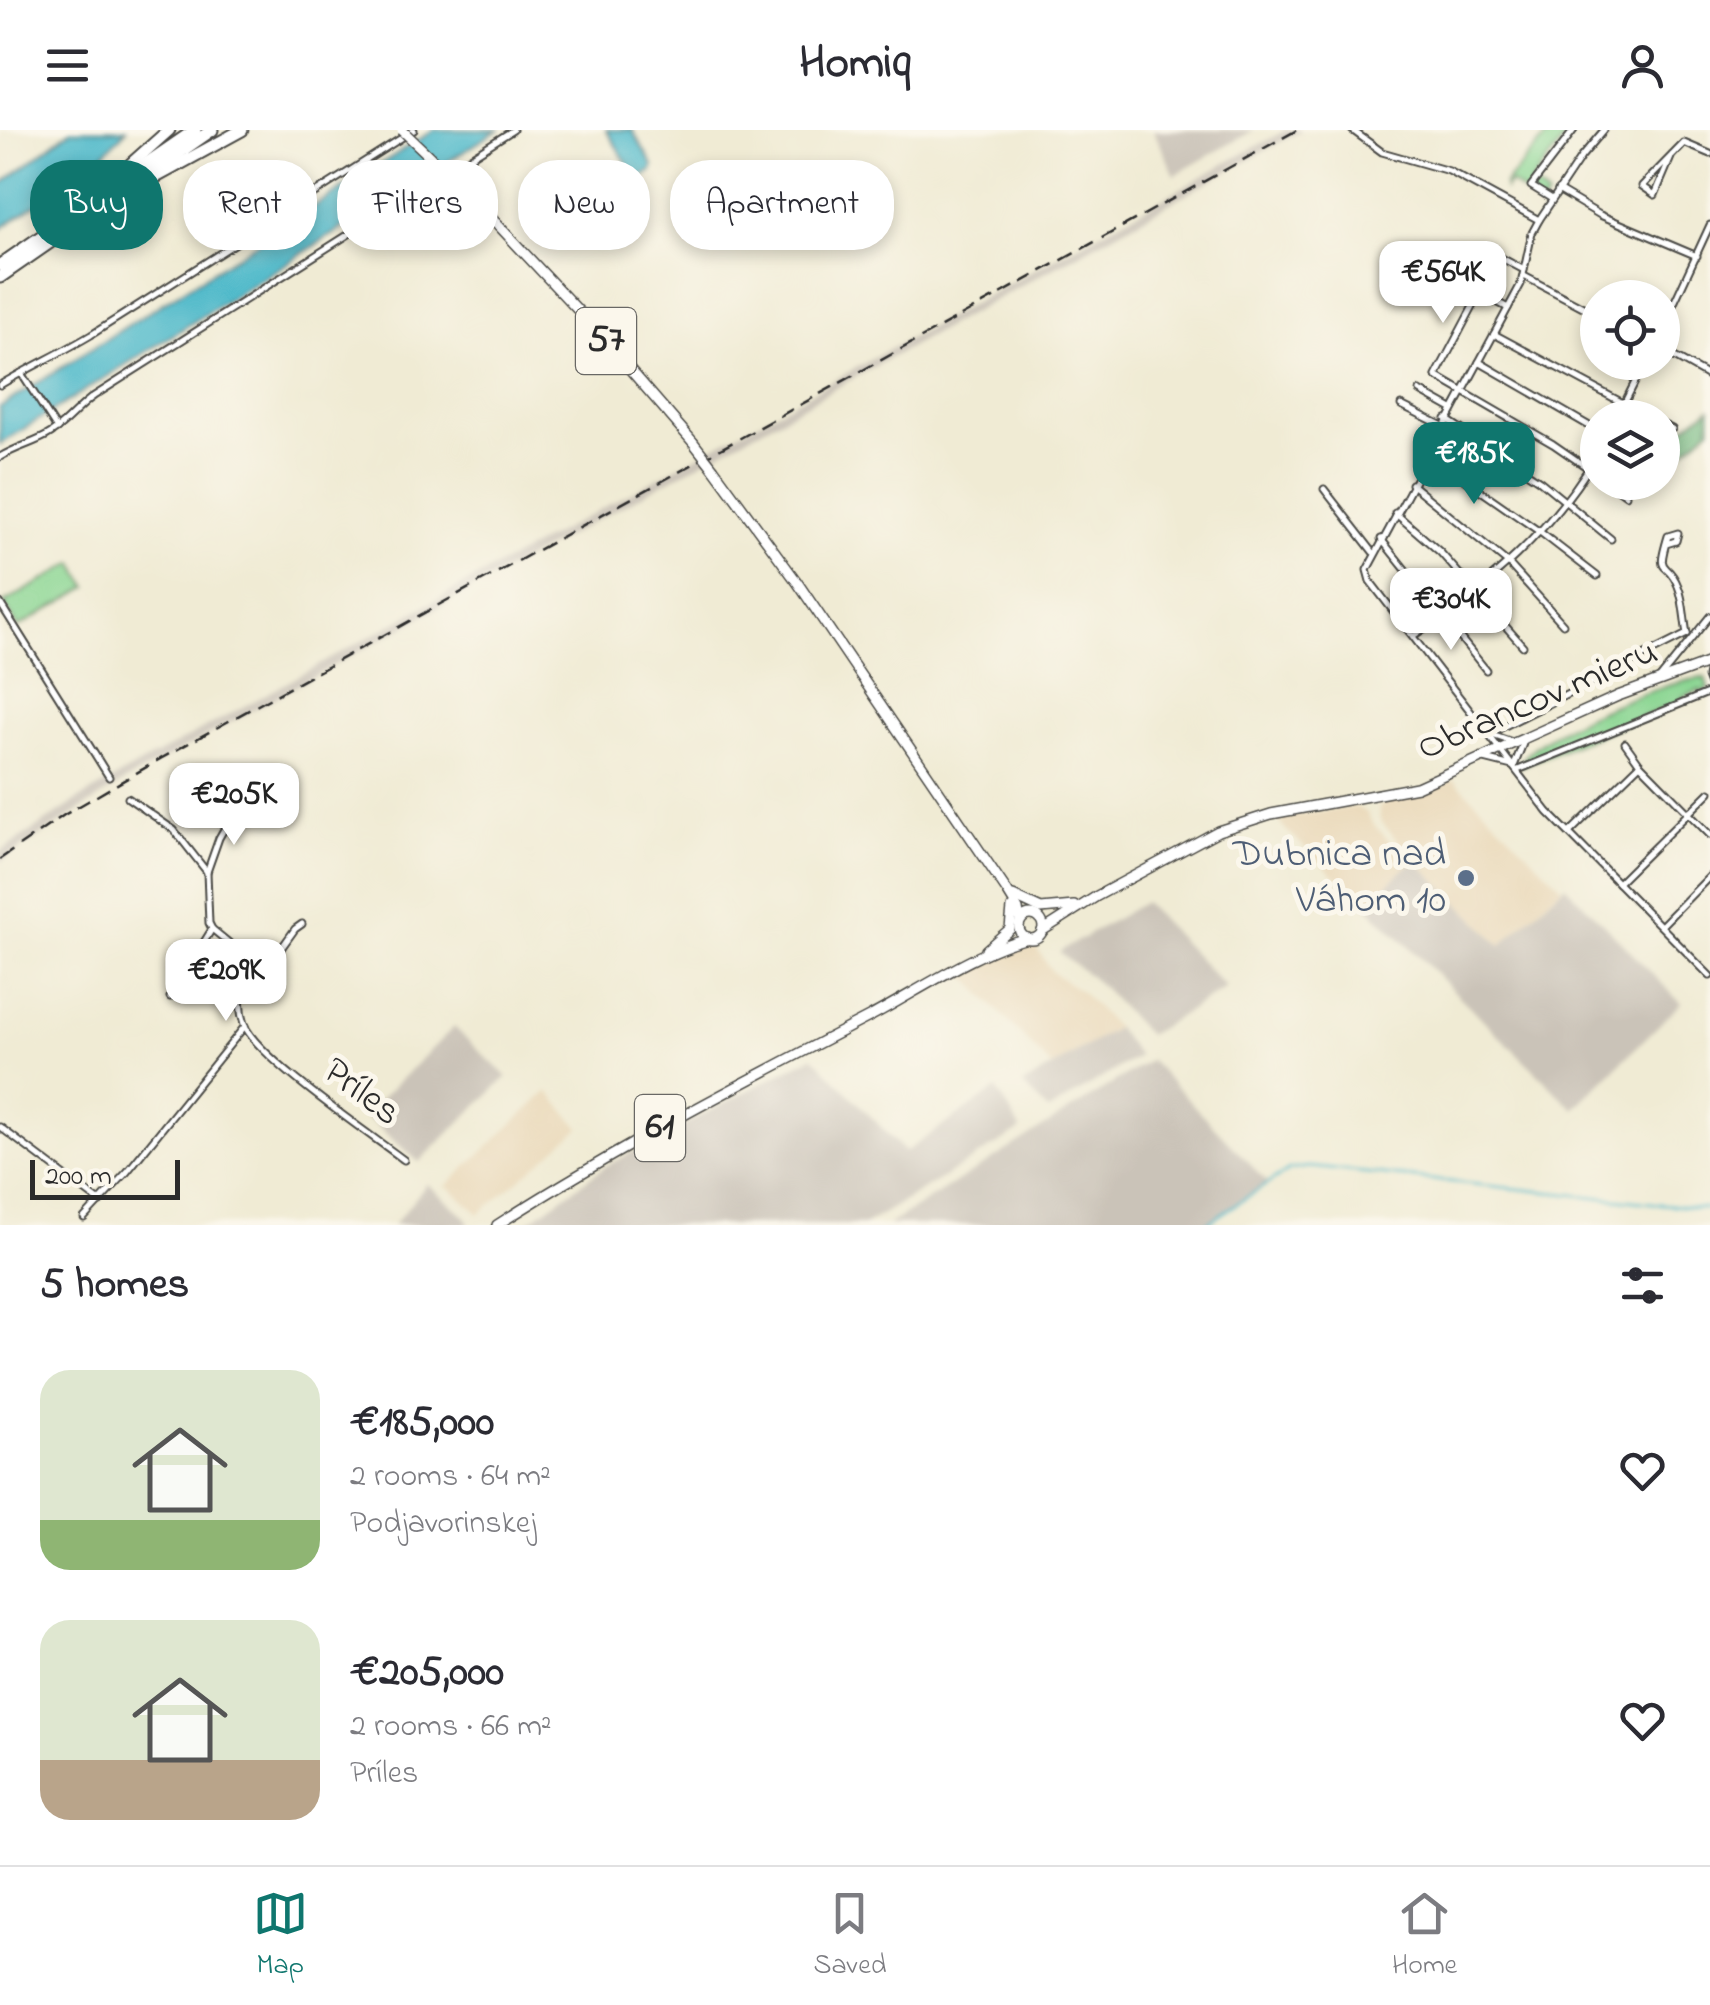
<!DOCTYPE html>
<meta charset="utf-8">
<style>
body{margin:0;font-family:"Indie Flower",sans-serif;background:#f2f2f3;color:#2b2b33;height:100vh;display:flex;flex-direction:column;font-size:38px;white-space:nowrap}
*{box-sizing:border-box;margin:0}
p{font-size:32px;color:#7c7c81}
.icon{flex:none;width:55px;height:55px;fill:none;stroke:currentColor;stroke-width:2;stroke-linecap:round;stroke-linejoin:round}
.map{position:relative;height:1095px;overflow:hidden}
.side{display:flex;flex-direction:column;background:#fff;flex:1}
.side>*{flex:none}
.hud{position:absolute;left:30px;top:30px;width:1000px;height:90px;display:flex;gap:20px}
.buttons{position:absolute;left:1580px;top:150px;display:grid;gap:20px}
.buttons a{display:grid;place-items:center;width:100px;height:100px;border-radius:50%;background:#fff;box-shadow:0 5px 15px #0003;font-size:50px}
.scale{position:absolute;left:30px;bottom:25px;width:150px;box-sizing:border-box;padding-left:10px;border:5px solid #2b2b2b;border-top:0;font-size:28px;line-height:35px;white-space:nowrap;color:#2b2b2b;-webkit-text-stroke:8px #fbf7ec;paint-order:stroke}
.price{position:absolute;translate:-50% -85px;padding:0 22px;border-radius:20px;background:#fff;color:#222;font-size:32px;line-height:65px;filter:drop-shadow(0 2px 5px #0008)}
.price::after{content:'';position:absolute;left:50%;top:60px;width:30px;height:22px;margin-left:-15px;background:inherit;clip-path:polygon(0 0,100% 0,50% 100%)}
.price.active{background:#0f766e;color:#fff}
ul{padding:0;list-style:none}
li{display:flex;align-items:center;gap:30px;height:250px;padding:0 40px}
li span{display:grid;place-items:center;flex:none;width:280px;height:200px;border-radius:30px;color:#555}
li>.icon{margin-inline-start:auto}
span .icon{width:120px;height:120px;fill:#fffc;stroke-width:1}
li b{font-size:42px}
h2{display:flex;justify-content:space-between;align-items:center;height:120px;padding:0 40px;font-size:42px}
.pill{padding:0 35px;border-radius:40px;background:#fff;box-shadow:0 5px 15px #0003;font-size:35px;line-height:90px}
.pill.active{background:#0f766e;color:#fff}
header{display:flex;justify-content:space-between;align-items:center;height:130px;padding:0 40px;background:#fff;font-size:45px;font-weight:800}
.menu{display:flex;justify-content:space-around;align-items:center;height:140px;border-top:2px solid #e1e1e2;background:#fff;font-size:28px;color:#7c7c81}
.menu a{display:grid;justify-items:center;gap:5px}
.menu .active{color:#0f766e}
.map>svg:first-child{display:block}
.built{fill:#ead9ba}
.industrial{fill:#cac3b8}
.green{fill:#8bd693;stroke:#5b805f;stroke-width:2.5}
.forest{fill:#70b77d;stroke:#4e7154;stroke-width:2.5}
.water{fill:#4cb8c9;stroke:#3c727a;stroke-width:2.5}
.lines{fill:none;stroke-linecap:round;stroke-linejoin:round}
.stream{stroke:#4cb8c9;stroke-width:2.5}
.minor-casing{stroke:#494844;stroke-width:9}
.primary-casing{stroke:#494844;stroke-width:12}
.motorway-casing{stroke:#494844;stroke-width:15}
.minor{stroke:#fff;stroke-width:5}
.primary{stroke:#fff;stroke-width:9}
.motorway{stroke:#fff;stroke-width:11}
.rail{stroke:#2b2b2b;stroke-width:2.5;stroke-dasharray:15 8;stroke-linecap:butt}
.primary-bridge-casing{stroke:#494844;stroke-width:12;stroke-linecap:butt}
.primary-bridge{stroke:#fff;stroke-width:9}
.service-dot{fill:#5c6f8a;stroke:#fbf7ec;stroke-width:4}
.labels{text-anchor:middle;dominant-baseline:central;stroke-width:10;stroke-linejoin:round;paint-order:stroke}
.shield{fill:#fbf7ec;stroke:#696865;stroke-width:2.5}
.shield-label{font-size:38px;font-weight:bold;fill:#2b2b2b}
.street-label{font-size:40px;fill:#2b2b2b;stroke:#fbf7ec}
.service-label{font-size:40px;fill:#4e5e75;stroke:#fbf7ec;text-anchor:end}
</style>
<header><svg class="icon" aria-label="menu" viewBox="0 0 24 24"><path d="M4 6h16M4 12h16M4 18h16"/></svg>Homiq<svg class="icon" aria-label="person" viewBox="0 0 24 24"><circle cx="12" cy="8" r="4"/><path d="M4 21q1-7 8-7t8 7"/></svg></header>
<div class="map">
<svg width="1710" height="1095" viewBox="0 0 1710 1095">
<rect width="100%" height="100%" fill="#fbf7ec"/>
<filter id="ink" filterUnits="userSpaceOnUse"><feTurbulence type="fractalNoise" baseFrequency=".01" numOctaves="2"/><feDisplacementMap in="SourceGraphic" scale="20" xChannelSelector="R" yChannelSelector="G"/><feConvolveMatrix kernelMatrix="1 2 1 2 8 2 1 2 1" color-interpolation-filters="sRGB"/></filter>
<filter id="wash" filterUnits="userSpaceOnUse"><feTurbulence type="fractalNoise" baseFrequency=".0048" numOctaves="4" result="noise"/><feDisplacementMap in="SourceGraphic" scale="40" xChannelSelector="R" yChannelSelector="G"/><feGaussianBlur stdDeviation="2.25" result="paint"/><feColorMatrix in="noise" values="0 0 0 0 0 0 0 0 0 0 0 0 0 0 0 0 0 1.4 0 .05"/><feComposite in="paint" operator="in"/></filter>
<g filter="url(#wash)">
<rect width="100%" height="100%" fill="#f0ebd4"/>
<!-- built -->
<g class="built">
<path d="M 1454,649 L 1562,757 L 1501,815 L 1400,714 L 1380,690 L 1379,678 L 1388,671 L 1426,662 Z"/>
<path d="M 1356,677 L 1366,682 L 1372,693 L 1411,733 L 1366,775 L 1283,697 L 1278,688 Z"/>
<path d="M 1022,811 L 1034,814 L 1053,843 L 1082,862 L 1116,898 L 1052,937 L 962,843 Z"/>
<path d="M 548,961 L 580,998 L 479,1084 L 449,1057 L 444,1058 Z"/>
</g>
<!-- industrial -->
<g class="industrial">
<path d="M 1153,0 L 1254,0 L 1175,45 Z"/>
<path d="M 1286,0 L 1302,0 L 127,650 L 0,732 L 0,722 L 81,668 L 158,624 Z"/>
<path d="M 1415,729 L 1501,815 L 1565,755 L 1681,873 L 1574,979 L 1366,775 Z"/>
<path d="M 1144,772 L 1226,858 L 1148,905 L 1099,854 L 1059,822 Z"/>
<path d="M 454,897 L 507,947 L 419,1032 L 364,985 Z"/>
<path d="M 1116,898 L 1138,926 L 1048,981 L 1023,955 Z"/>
<path d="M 813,926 L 905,1022 L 997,959 L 1021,1000 L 864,1095 L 524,1095 L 604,1037 Z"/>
<path d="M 1150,930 L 1268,1053 L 1202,1095 L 888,1095 Z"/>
<path d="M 427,1054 L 467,1088 L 469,1095 L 393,1095 Z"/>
</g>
<!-- green -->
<g class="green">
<path d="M 1552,0 L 1571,0 L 1531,53 L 1547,67 L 1542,75 L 1510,53 L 1505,59 L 1505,54 Z"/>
<path d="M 74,433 L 88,457 L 18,497 L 4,473 Z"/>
<path d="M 1705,548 L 1708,559 L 1702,563 L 1700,560 L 1682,567 L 1683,571 L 1520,636 C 1530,601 1669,550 1705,548 Z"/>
</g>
<!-- forest -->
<path class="forest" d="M 1710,278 L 1710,298 L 1663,339 L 1663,313 Z"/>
<!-- water -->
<g class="water">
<path d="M 71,0 L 126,0 L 93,35 L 0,99 L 0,55 Z"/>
<path d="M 434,0 L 498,0 L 0,314 L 0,277 Z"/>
<path d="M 606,0 L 632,0 L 653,35 L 652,41 L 641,48 L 635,46 Z"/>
</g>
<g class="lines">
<!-- stream -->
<path class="stream" d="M 1204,1095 L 1289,1040 L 1309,1037 L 1710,1079"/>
</g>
</g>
<g filter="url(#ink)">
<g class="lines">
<!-- minor casing -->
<g class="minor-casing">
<g id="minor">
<path d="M 1352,0 L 1382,22 L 1449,41 L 1539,90 L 1581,27 L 1604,0"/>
<path d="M 1672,25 L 1655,65 L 1642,56 L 1684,13 L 1710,24"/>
<path d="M 1558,60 L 1600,85 L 1697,126"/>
<path d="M 1552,69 L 1531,56 L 1574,0"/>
<path d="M 1539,90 L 1532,103 L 1521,154 L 1367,440 L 1370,451 L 1548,682 L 1710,846"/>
<path d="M 1496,125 L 1524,140"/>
<path d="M 1524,146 L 1598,185"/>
<path d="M 1508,178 L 1480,163 L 1436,246 L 1553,314 L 1598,345"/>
<path d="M 1662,199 L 1710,95"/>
<path d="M 1494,204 L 1651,288"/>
<path d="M 1662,220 L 1710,247"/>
<path d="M 1479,232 L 1598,301"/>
<path d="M 21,243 L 57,299"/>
<path d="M 0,255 C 30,237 61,223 91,205 L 414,0"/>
<path d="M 1420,261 L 1452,279"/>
<path d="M 1401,275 L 1443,296"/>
<path d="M 1617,288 L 1645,232"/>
<path d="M 1446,289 L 1540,351 L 1611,409"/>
<path d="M 1662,294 L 1672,299"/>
<path d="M 1428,324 L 1540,402 L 1597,446"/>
<path d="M 0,327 C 18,316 36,313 51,303 C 68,292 78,277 94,266 L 513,0"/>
<path d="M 1608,352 L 1626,365"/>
<path d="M 1411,354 L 1508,433 L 1563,494"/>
<path d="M 1324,359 L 1373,422"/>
<path d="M 1395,383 L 1440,422 L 1523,516"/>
<path d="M 1381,409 L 1486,540"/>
<path d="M 1666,414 L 1676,411 L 1678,403 L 1668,406 C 1655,449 1667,427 1678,456 C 1684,470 1684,489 1687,504"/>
<path d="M 0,473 L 109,647"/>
<path d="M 1413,506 C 1486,458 1553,400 1598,323"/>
<path d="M 1710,532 L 1707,547 L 1710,555"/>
<path d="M 1660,548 L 1710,486"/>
<path d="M 1489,604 L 1687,504"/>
<path d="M 1492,605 L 1515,613"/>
<path d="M 1625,613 L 1640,634 L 1710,705"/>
<path d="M 1484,629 L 1512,636"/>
<path d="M 1514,636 L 1524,611"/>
<path d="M 1518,640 L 1710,562"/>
<path d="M 128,668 L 174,700 L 207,742 L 209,793 L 212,799 L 245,826 C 249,850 234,866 244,894 C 256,927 371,1005 404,1030"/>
<path d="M 1569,703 L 1640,634"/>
<path d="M 207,742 L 219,708 L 240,671"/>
<path d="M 1618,753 L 1710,662"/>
<path d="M 1661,796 L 1710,746"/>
<path d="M 247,838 L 275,827 L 295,799 L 302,794"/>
<path d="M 170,867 L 212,799"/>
<path d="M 0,997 L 100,1072"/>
<path d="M 84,1088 L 127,1042 L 245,896"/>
</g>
</g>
<!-- primary casing -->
<g class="primary-casing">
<g id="primary">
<path d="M 468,63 L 589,192 L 693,312"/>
<path d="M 714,339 L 797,452 L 1007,761 L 1018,779 L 1020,792"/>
<path d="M 1013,766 L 1041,779 L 1074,776"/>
<circle cx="1031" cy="797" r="12"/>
<path d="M 1042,801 L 1097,766 L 1218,701 L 1271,684 L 1417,657 L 1618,566 L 1710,532"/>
<path d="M 986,820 L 1010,799 L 1012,778"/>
<path d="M 497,1095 C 617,1018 744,952 871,886 C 916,862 980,819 1028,808"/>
</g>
</g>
<!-- motorway casing -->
<g class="motorway-casing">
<g id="motorway">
<path d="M 156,47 L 242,0"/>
<path d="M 114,49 L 169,0"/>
<path d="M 0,135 L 195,0"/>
<path d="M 0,147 L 212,0"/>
</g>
</g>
<!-- minor -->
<use href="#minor" class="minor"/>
<!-- primary -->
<use href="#primary" class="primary"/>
<!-- motorway -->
<use href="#motorway" class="motorway"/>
<!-- rail -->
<path class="rail" d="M 0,729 L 64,685 L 162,628 L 1297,0"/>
<!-- primary-bridge casing -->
<g class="primary-bridge-casing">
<g id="primary-bridge">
<path d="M 402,0 L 468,63"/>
<path d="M 693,312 L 714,339"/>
</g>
</g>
<!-- primary-bridge -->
<use href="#primary-bridge" class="primary-bridge"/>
</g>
</g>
<!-- markers -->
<circle class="service-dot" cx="1466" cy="748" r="10"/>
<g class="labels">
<!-- shield labels -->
<g class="shield">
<rect x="576" y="178" width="60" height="66" rx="8"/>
<rect x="635" y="965" width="50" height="66" rx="8"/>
</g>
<g class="shield-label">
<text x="606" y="211">57</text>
<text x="660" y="998">61</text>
</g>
<!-- street labels -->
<g class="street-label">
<text transform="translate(1538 571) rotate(-23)">Obrancov mieru</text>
<text transform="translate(361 963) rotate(37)">Príles</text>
</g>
<!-- service labels -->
<g class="service-label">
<text x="1446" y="725">Dubnica nad<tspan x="1446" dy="46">Váhom 10</tspan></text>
</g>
</g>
</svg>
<div class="buttons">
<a><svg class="icon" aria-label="locate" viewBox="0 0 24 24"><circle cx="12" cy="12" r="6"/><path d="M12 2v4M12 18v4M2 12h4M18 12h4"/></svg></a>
<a><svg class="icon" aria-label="layers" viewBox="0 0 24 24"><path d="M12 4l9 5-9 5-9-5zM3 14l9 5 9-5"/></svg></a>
</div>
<div class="scale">200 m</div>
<b class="price" style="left:1443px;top:196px">€564K</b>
<b class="price active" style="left:1474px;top:377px">€185K</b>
<b class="price" style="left:1451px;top:523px">€304K</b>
<b class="price" style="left:234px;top:718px">€205K</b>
<b class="price" style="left:226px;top:894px">€209K</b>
<div class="hud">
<a class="pill active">Buy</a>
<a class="pill">Rent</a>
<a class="pill">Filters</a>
<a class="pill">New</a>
<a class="pill">Apartment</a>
</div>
</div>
<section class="side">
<h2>5 homes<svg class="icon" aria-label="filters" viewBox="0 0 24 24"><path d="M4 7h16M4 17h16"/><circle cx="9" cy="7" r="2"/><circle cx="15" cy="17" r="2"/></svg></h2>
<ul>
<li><span style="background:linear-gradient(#dfe7d0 75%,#8fb573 0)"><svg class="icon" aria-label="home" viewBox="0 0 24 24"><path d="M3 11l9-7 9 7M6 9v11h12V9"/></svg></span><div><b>€185,000</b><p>2 rooms · 64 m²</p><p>Podjavorinskej</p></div><svg class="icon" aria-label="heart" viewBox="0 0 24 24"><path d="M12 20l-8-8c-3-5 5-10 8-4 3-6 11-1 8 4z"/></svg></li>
<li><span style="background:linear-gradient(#dfe7d0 70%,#b9a48a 0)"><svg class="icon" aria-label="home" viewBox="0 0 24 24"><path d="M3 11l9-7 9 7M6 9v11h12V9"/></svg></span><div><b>€205,000</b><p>2 rooms · 66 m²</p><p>Príles</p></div><svg class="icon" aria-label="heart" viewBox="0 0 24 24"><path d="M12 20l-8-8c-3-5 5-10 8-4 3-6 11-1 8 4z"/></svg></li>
</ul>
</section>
<nav class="menu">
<a class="active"><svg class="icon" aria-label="map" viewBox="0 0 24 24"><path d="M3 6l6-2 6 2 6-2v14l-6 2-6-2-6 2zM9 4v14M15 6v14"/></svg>Map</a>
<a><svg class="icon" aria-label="saved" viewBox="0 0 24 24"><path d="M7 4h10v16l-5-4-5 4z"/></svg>Saved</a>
<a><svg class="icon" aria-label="home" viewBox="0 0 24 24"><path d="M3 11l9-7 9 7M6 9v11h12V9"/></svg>Home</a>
</nav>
